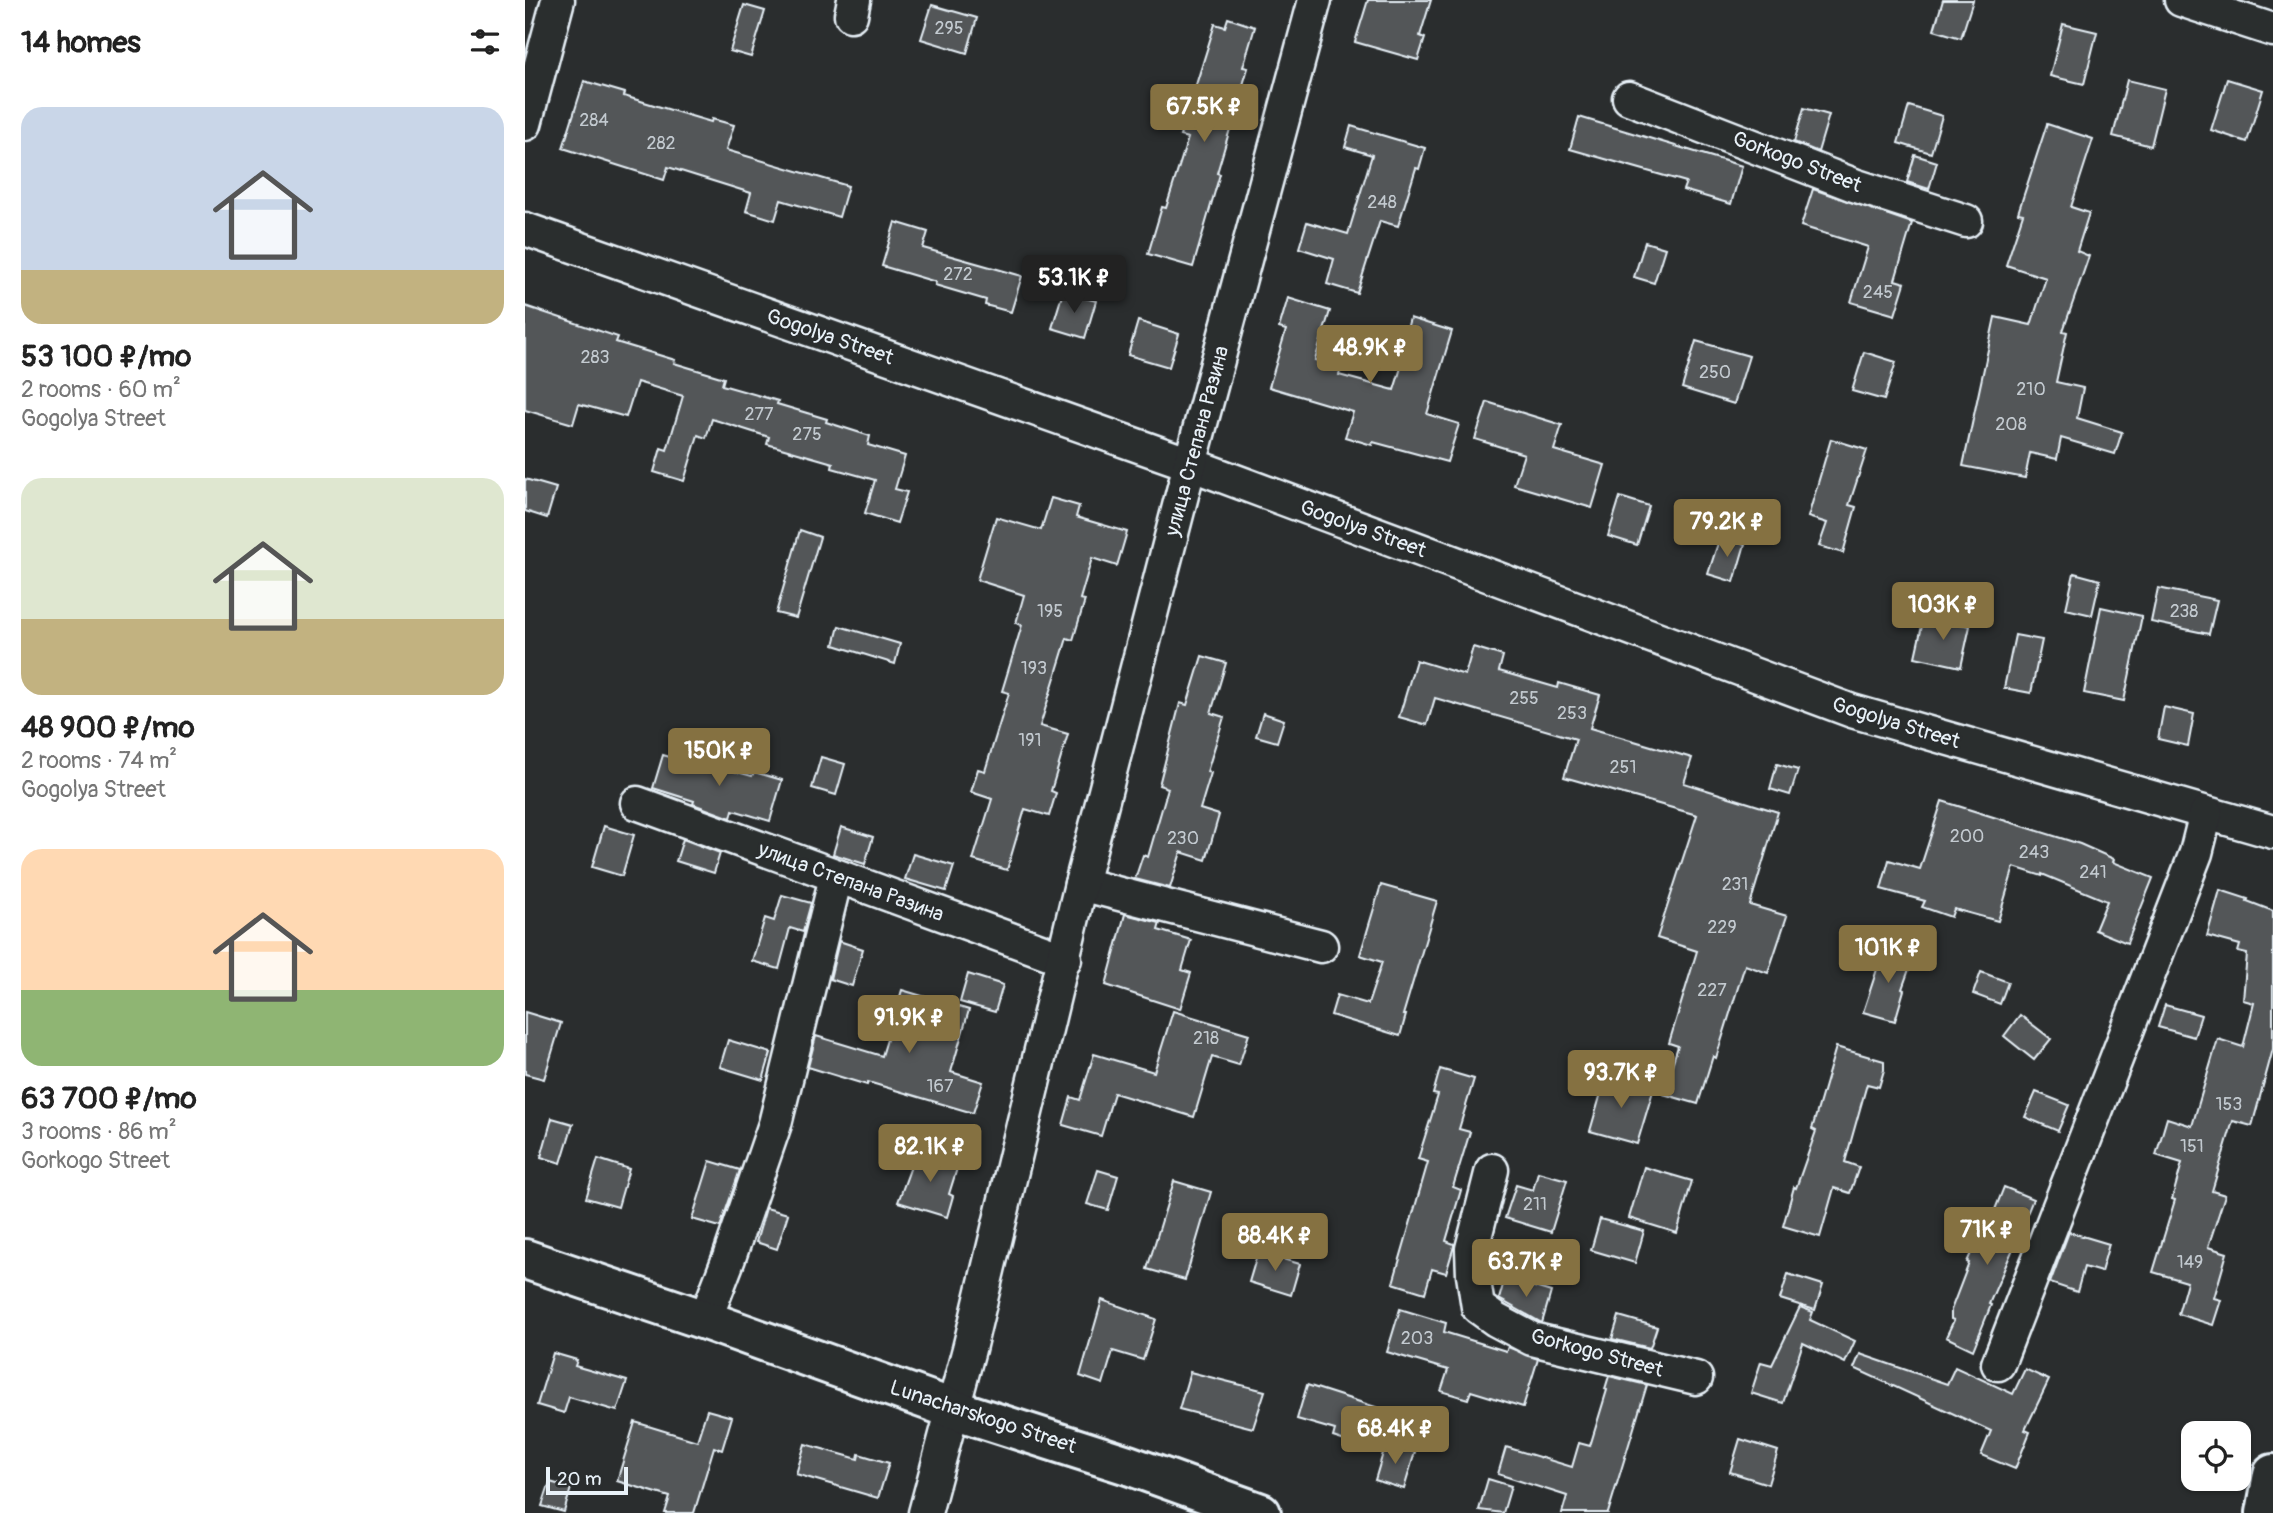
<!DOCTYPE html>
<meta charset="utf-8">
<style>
body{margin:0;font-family:Pangolin,sans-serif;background:#f6f6f6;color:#222;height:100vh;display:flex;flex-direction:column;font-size:26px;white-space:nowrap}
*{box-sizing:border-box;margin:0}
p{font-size:23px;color:#767676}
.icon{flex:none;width:38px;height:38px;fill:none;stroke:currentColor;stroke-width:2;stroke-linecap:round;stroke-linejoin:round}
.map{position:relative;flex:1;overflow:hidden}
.panel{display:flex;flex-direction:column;background:#fff;width:525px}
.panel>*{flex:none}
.controls{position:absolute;left:1656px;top:1421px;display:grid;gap:14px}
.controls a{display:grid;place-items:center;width:70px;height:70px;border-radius:14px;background:#fff;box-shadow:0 2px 5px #0004;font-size:35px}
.scale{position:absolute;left:21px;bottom:18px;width:82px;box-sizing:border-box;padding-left:7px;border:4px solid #e8f1f8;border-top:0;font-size:19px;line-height:24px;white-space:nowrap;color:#e8f1f8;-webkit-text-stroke:5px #2a2d2e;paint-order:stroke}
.price{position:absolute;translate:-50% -60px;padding:0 16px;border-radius:7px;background:#857141;color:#fff;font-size:23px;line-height:46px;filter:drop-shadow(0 2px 4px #0008)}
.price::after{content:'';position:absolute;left:50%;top:42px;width:21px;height:16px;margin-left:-10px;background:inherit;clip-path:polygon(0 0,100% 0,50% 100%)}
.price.current{background:#222;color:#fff}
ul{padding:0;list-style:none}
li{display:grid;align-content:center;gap:14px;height:371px;padding:0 21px}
li span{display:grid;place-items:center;height:217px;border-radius:21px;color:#555}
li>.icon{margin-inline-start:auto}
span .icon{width:126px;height:126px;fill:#fffc;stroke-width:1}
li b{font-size:30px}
h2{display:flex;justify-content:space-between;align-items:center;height:84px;padding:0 21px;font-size:30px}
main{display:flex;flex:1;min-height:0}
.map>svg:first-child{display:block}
.building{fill:#535759;stroke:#e8f1f8;stroke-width:2}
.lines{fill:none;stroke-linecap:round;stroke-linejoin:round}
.minor-casing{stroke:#e8f1f8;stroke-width:37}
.major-casing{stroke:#e8f1f8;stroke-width:44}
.minor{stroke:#2a2d2e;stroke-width:32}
.major{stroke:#2a2d2e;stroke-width:38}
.labels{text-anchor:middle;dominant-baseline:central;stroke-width:5;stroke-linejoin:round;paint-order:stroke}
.number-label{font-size:18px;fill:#c3cad0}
.street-label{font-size:21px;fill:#e8f1f8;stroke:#2a2d2e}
</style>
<main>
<section class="panel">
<h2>14 homes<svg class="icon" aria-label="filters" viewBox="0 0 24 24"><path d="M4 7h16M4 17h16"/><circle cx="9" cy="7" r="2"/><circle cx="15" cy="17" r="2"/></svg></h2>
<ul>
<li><span style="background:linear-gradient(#c9d6e8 75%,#c2b280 0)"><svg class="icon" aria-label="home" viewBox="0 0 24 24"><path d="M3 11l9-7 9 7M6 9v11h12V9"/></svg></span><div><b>53 100 ₽/mo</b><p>2 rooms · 60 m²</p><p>Gogolya Street</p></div></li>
<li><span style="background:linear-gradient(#dfe7d0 65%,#c2b280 0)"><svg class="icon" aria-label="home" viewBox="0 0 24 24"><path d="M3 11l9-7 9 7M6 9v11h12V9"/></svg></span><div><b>48 900 ₽/mo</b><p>2 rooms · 74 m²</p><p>Gogolya Street</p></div></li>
<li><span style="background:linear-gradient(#ffd9b3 65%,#8fb573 0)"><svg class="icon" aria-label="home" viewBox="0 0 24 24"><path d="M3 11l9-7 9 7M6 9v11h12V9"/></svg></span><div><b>63 700 ₽/mo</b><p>3 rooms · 86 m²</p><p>Gorkogo Street</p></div></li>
</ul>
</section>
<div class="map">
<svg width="1748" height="1513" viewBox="0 0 1748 1513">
<rect width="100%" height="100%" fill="#2a2d2e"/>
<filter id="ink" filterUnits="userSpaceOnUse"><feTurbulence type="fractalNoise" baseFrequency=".0143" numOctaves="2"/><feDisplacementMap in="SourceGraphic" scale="14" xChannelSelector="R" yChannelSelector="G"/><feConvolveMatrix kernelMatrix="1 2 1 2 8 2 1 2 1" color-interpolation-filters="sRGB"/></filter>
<g filter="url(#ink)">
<!-- building -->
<g class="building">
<path d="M 843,0 L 906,0 L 895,36 L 900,38 L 893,60 L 830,42 Z"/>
<path d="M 1418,0 L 1448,0 L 1436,38 L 1409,30 Z"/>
<path d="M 219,5 L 240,11 L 226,57 L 205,51 Z"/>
<path d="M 407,5 L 452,18 L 442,53 L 396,39 Z"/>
<path d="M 703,18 L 730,27 L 718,67 L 723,68 L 692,173 L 695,174 L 668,267 L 623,254 L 637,207 L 641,208 L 663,138 L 655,136 L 690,24 L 700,27 Z"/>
<path d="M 1538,24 L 1572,32 L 1559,84 L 1525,76 Z"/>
<path d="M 1702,79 L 1738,90 L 1722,142 L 1686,130 Z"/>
<path d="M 1602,80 L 1640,89 L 1626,146 L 1588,136 Z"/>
<path d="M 59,81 L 100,93 L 99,96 L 186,122 L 187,119 L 209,125 L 201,150 L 323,186 L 314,217 L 256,200 L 250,220 L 221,211 L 226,193 L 143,167 L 139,180 L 38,148 Z"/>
<path d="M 1384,106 L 1417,116 L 1406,153 L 1373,143 Z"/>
<path d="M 1279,108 L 1304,115 L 1293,152 L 1269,142 Z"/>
<path d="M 1054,117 L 1217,166 L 1206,204 L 1158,190 L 1161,182 L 1045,149 Z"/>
<path d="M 1522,124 L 1568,139 L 1546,207 L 1564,213 L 1552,251 L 1564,256 L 1538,331 L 1542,332 L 1531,382 L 1558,388 L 1552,418 L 1597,432 L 1590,454 L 1536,438 L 1532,459 L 1505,453 L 1500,478 L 1438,466 L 1470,317 L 1506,325 L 1521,278 L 1481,265 L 1498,214 L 1493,213 Z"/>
<path d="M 826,126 L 900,148 L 894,169 L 891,168 L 873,226 L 855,221 L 832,293 L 802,284 L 809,259 L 774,248 L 782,222 L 823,234 L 847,155 L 820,147 Z"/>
<path d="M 1390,155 L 1412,162 L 1404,189 L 1382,182 Z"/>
<path d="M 1288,189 L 1387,223 L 1370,280 L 1380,283 L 1370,315 L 1326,302 L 1343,247 L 1276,226 Z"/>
<path d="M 370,222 L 403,232 L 398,248 L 497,276 L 486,312 L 460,305 L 461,300 L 410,285 L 411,282 L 357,266 Z"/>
<path d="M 1120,242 L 1140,248 L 1129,283 L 1109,277 Z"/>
<path d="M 538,292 L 571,301 L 560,338 L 527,328 Z"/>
<path d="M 763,298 L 805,311 L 790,360 L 816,367 L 814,375 L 869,390 L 883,345 L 878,344 L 885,318 L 927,331 L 902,414 L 934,424 L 922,462 L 848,442 L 847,445 L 820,437 L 828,412 L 744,387 L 761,330 L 754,328 Z"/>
<path d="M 0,306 L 93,337 L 91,342 L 150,360 L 149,363 L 199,378 L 197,385 L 253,401 L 252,404 L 302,419 L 301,422 L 345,436 L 343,445 L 380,456 L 370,489 L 382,492 L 372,523 L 340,513 L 350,480 L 307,468 L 308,463 L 242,444 L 244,437 L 187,419 L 181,438 L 173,435 L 159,481 L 129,472 L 136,448 L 142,450 L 158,396 L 112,382 L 101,417 L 54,404 L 48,424 L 0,410 Z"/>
<path d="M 613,321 L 654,334 L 644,367 L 603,355 Z"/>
<path d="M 1171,341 L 1224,356 L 1209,404 L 1157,388 Z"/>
<path d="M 1339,352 L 1371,362 L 1359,400 L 1327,391 Z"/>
<path d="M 962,402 L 1037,425 L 1029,450 L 1080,465 L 1067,508 L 989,485 L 999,454 L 950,439 Z"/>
<path d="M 1306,439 L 1342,450 L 1324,505 L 1331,507 L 1318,553 L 1294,546 L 1302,523 L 1283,517 Z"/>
<path d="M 0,479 L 31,488 L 22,518 L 0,511 Z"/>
<path d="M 1095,497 L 1124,506 L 1112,545 L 1083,536 Z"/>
<path d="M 526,498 L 554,506 L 551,517 L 602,532 L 592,566 L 567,558 L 555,599 L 560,600 L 548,640 L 542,638 L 515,726 L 543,734 L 526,791 L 531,793 L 524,816 L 500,809 L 482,870 L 448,860 L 467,799 L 446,792 L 453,769 L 460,771 L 484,693 L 477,691 L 497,625 L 491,623 L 499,595 L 452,580 L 471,517 L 516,530 Z"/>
<path d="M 275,530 L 295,537 L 271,618 L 251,613 Z"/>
<path d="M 1195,537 L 1220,544 L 1209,582 L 1183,574 Z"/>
<path d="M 1549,573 L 1575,580 L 1567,615 L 1541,609 Z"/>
<path d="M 1633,588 L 1692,600 L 1684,634 L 1626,622 Z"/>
<path d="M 1576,607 L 1617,616 L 1599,701 L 1559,693 Z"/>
<path d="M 1399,617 L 1445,626 L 1436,667 L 1390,657 Z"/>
<path d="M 314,626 L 375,644 L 370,664 L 309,645 Z"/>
<path d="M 1490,635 L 1517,640 L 1506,693 L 1479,688 Z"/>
<path d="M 948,647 L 978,656 L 974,671 L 1033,688 L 1034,683 L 1075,695 L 1065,728 L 1167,758 L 1159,783 L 1253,812 L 1225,905 L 1262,916 L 1243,973 L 1220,965 L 1191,1058 L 1188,1056 L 1173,1104 L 1138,1094 L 1153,1046 L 1144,1043 L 1172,951 L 1132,938 L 1172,815 L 1039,777 L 1051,739 L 910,698 L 902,725 L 874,717 L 891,660 L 940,675 Z"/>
<path d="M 677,656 L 701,663 L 686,713 L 699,717 L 682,772 L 686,773 L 675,809 L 694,815 L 681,860 L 656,852 L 645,888 L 610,879 L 618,855 L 623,857 L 643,788 L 634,785 L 655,703 L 662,705 Z"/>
<path d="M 1639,707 L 1669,714 L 1663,746 L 1633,739 Z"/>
<path d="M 738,713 L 759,720 L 752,742 L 731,736 Z"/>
<path d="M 138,755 L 190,770 L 191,766 L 227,776 L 229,772 L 257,780 L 245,821 L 208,810 L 206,818 L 168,804 L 169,801 L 128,788 Z"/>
<path d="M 296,757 L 320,764 L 311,795 L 287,788 Z"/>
<path d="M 1252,764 L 1273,770 L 1265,795 L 1245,789 Z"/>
<path d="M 1417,801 L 1555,844 L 1589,859 L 1588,862 L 1628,878 L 1602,943 L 1570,930 L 1582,901 L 1517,874 L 1517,876 L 1489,867 L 1473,921 L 1429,909 L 1426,917 L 1397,907 L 1400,901 L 1356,889 L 1364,860 L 1395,869 Z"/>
<path d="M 79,826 L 109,835 L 97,876 L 67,867 Z"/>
<path d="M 316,827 L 348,837 L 340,864 L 308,854 Z"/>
<path d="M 158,839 L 195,853 L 189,873 L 151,861 Z"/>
<path d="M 388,854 L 429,866 L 421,891 L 380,879 Z"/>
<path d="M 856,885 L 912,901 L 878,1015 L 881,1015 L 875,1036 L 806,1015 L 812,995 L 843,1004 L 857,962 L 835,955 Z"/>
<path d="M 1695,890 L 1723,899 L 1722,901 L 1748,911 L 1748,1049 L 1727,1126 L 1708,1121 L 1687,1191 L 1700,1195 L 1683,1247 L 1702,1253 L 1689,1298 L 1696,1300 L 1688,1325 L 1653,1314 L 1662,1282 L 1628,1272 L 1650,1200 L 1647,1199 L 1657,1163 L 1631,1155 L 1642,1118 L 1667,1126 L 1693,1039 L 1718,1047 L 1729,1003 L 1718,1000 L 1722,954 L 1713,952 L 1715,945 L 1682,936 Z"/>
<path d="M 257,895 L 286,903 L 278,932 L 265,928 L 254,969 L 227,961 L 240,918 L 249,921 Z"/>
<path d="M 600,914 L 635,923 L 633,930 L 666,940 L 657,970 L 666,973 L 655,1009 L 581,985 Z"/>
<path d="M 314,941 L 338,949 L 327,986 L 305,979 Z"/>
<path d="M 1359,948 L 1388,958 L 1377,989 L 1379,990 L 1370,1021 L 1338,1012 Z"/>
<path d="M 1456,972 L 1483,982 L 1475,1004 L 1448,994 Z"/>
<path d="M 443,974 L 478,985 L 470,1012 L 435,1002 Z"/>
<path d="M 377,990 L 444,1010 L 426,1072 L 458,1082 L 448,1113 L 343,1082 L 342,1085 L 283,1067 L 291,1036 L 357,1056 Z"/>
<path d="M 1640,1005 L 1676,1015 L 1669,1037 L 1633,1027 Z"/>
<path d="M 648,1011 L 724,1034 L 714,1065 L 687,1057 L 669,1117 L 589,1093 L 576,1136 L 538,1125 L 546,1097 L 555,1100 L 569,1054 L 629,1072 Z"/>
<path d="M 0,1012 L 36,1023 L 19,1079 L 0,1074 Z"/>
<path d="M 1495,1015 L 1526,1039 L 1509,1060 L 1479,1036 Z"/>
<path d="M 203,1040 L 246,1053 L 238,1080 L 195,1067 Z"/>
<path d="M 1311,1047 L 1359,1061 L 1359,1070 L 1354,1087 L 1342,1084 L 1320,1162 L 1334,1167 L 1325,1193 L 1309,1188 L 1295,1237 L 1258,1226 L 1269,1187 L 1271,1188 L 1291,1131 L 1287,1129 Z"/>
<path d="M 915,1069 L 949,1079 L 934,1129 L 945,1132 L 928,1187 L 936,1190 L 921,1241 L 929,1244 L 929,1246 L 921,1273 L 907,1269 L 900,1293 L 868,1283 L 903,1162 L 893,1159 L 913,1095 L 908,1094 Z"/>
<path d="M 1081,1076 L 1128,1091 L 1112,1144 L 1065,1131 Z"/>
<path d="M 1511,1092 L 1544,1105 L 1533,1131 L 1500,1117 Z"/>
<path d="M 27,1118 L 48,1124 L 36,1163 L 16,1157 Z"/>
<path d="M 392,1150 L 434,1162 L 424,1194 L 428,1196 L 422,1217 L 373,1202 Z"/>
<path d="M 73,1159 L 104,1169 L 93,1207 L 61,1198 Z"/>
<path d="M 185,1161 L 215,1170 L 195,1227 L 167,1219 Z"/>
<path d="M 1119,1167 L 1167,1181 L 1152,1233 L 1104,1218 Z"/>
<path d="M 573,1170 L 593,1176 L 583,1210 L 562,1204 Z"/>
<path d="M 1013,1172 L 1042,1180 L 1026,1232 L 980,1218 L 991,1185 L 1008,1190 Z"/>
<path d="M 649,1181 L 686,1192 L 660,1280 L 622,1269 Z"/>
<path d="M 1479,1187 L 1508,1199 L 1500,1219 L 1501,1219 L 1464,1304 L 1466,1305 L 1448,1350 L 1421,1337 L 1429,1320 L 1426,1319 L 1426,1310 L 1444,1263 L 1442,1262 L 1465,1210 L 1469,1212 Z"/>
<path d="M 241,1208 L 263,1214 L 252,1249 L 231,1242 Z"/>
<path d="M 1075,1219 L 1119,1231 L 1110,1263 L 1066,1250 Z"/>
<path d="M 1544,1232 L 1584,1244 L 1576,1272 L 1559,1267 L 1552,1292 L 1525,1283 Z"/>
<path d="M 733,1252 L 775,1264 L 766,1295 L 724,1282 Z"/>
<path d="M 1263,1274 L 1298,1285 L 1290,1310 L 1255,1299 Z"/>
<path d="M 980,1278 L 1026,1292 L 1017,1323 L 974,1299 Z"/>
<path d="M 577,1300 L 631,1319 L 618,1360 L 588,1351 L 578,1384 L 555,1376 Z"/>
<path d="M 1275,1307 L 1288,1312 L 1285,1320 L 1330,1341 L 1320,1363 L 1278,1343 L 1258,1403 L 1226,1393 L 1236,1362 L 1247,1365 Z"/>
<path d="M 875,1309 L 921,1323 L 919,1332 L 981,1351 L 983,1347 L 1013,1359 L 998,1407 L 946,1391 L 943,1399 L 916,1391 L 923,1370 L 862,1352 Z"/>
<path d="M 1094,1316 L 1132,1327 L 1125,1348 L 1087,1339 Z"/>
<path d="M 28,1353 L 52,1360 L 50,1366 L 102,1381 L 92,1411 L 44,1397 L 39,1413 L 12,1405 Z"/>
<path d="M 1335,1354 L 1422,1384 L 1430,1367 L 1488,1394 L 1500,1369 L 1524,1380 L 1500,1430 L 1505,1432 L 1490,1469 L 1456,1455 L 1466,1431 L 1329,1368 Z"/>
<path d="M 665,1372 L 740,1391 L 728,1428 L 654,1409 Z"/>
<path d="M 1084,1376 L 1122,1385 L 1083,1513 L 1037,1513 L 1042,1496 L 973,1474 L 981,1447 L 1047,1467 L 1054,1443 L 1065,1446 L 1082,1390 L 1080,1389 Z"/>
<path d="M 782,1385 L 866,1412 L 854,1452 L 808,1437 L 810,1430 L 772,1419 Z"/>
<path d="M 182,1410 L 207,1417 L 197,1450 L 189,1447 L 169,1513 L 140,1513 L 145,1497 L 92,1481 L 110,1422 L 172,1441 Z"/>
<path d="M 1215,1439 L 1253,1451 L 1243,1484 L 1205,1472 Z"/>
<path d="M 861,1443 L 890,1452 L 879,1489 L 850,1480 Z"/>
<path d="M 280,1444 L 333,1459 L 334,1454 L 364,1463 L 353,1498 L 271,1474 Z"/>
<path d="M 963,1479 L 986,1486 L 978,1513 L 954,1510 Z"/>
<path d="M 25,1482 L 46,1488 L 39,1512 L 17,1506 Z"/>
</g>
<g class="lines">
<!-- minor casing -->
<g class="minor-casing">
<g id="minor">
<path d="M 1656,0 L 1748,30"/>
<path d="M 326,15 L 329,0"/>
<path d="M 1104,98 L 1329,185 L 1441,221"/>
<path d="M 0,124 L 33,0"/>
<path d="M 0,229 L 665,464 L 1327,711 L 1748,832"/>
<path d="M 112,803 L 540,959"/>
<path d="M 556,884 L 796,946"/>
<path d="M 967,1170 L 947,1249 L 948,1275 L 953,1307 L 971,1320 L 1007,1339 L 1171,1378"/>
<path d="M 180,1320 L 204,1258 L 250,1124 L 311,877"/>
<path d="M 1473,1364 L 1671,853 L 1681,813"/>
<path d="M 400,1513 L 444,1349 L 556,884 L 665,464 L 790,0"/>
</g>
</g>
<!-- major casing -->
<g class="major-casing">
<g id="major">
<path d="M 0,1259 L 180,1320 L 428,1409 L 603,1465 L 736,1513"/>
<path d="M 1741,1513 L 1748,1474"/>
</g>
</g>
<!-- minor -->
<use href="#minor" class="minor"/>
<!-- major -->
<use href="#major" class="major"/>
</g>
</g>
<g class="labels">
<!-- number labels -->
<g class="number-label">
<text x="424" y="28">295</text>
<text x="69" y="120">284</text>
<text x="136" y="143">282</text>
<text x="857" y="202">248</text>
<text x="433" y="274">272</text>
<text x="1353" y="292">245</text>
<text x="70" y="357">283</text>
<text x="1190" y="372">250</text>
<text x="1506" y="389">210</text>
<text x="234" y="414">277</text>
<text x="1486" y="424">208</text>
<text x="282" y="434">275</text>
<text x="525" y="611">195</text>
<text x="1659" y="611">238</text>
<text x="509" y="668">193</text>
<text x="999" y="698">255</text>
<text x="1047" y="713">253</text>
<text x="505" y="740">191</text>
<text x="1098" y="767">251</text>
<text x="1442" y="836">200</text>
<text x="658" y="838">230</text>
<text x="1509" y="852">243</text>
<text x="1568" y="872">241</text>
<text x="1210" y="884">231</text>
<text x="1197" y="927">229</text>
<text x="1187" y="990">227</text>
<text x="681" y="1038">218</text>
<text x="415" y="1086">167</text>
<text x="1704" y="1104">153</text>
<text x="1667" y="1146">151</text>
<text x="1010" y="1204">211</text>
<text x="1665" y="1262">149</text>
<text x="892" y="1338">203</text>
</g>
<!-- street labels -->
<g class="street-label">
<text transform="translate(1272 162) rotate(21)">Gorkogo Street</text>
<text transform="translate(305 337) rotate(19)">Gogolya Street</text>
<text transform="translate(672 441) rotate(-75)">улица Степана Разина</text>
<text transform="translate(838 529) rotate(20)">Gogolya Street</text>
<text transform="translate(1371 723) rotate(17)">Gogolya Street</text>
<text transform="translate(326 882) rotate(20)">улица Степана Разина</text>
<text transform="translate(1072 1353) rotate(15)">Gorkogo Street</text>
<text transform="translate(458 1417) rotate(18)">Lunacharskogo Street</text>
</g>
</g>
</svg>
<div class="controls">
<a><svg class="icon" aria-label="locate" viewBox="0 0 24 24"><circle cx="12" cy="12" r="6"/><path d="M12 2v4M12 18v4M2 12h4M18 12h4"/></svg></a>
</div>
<div class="scale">20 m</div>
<b class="price" style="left:679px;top:144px">67.5K ₽</b>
<b class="price current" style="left:549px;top:315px">53.1K ₽</b>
<b class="price" style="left:845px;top:385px">48.9K ₽</b>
<b class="price" style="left:1202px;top:559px">79.2K ₽</b>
<b class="price" style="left:1418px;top:642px">103K ₽</b>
<b class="price" style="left:194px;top:788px">150K ₽</b>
<b class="price" style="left:1363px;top:985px">101K ₽</b>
<b class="price" style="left:384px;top:1055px">91.9K ₽</b>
<b class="price" style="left:1096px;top:1110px">93.7K ₽</b>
<b class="price" style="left:405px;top:1184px">82.1K ₽</b>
<b class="price" style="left:1462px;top:1267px">71K ₽</b>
<b class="price" style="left:750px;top:1273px">88.4K ₽</b>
<b class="price" style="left:1001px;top:1299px">63.7K ₽</b>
<b class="price" style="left:870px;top:1466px">68.4K ₽</b>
</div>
</main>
